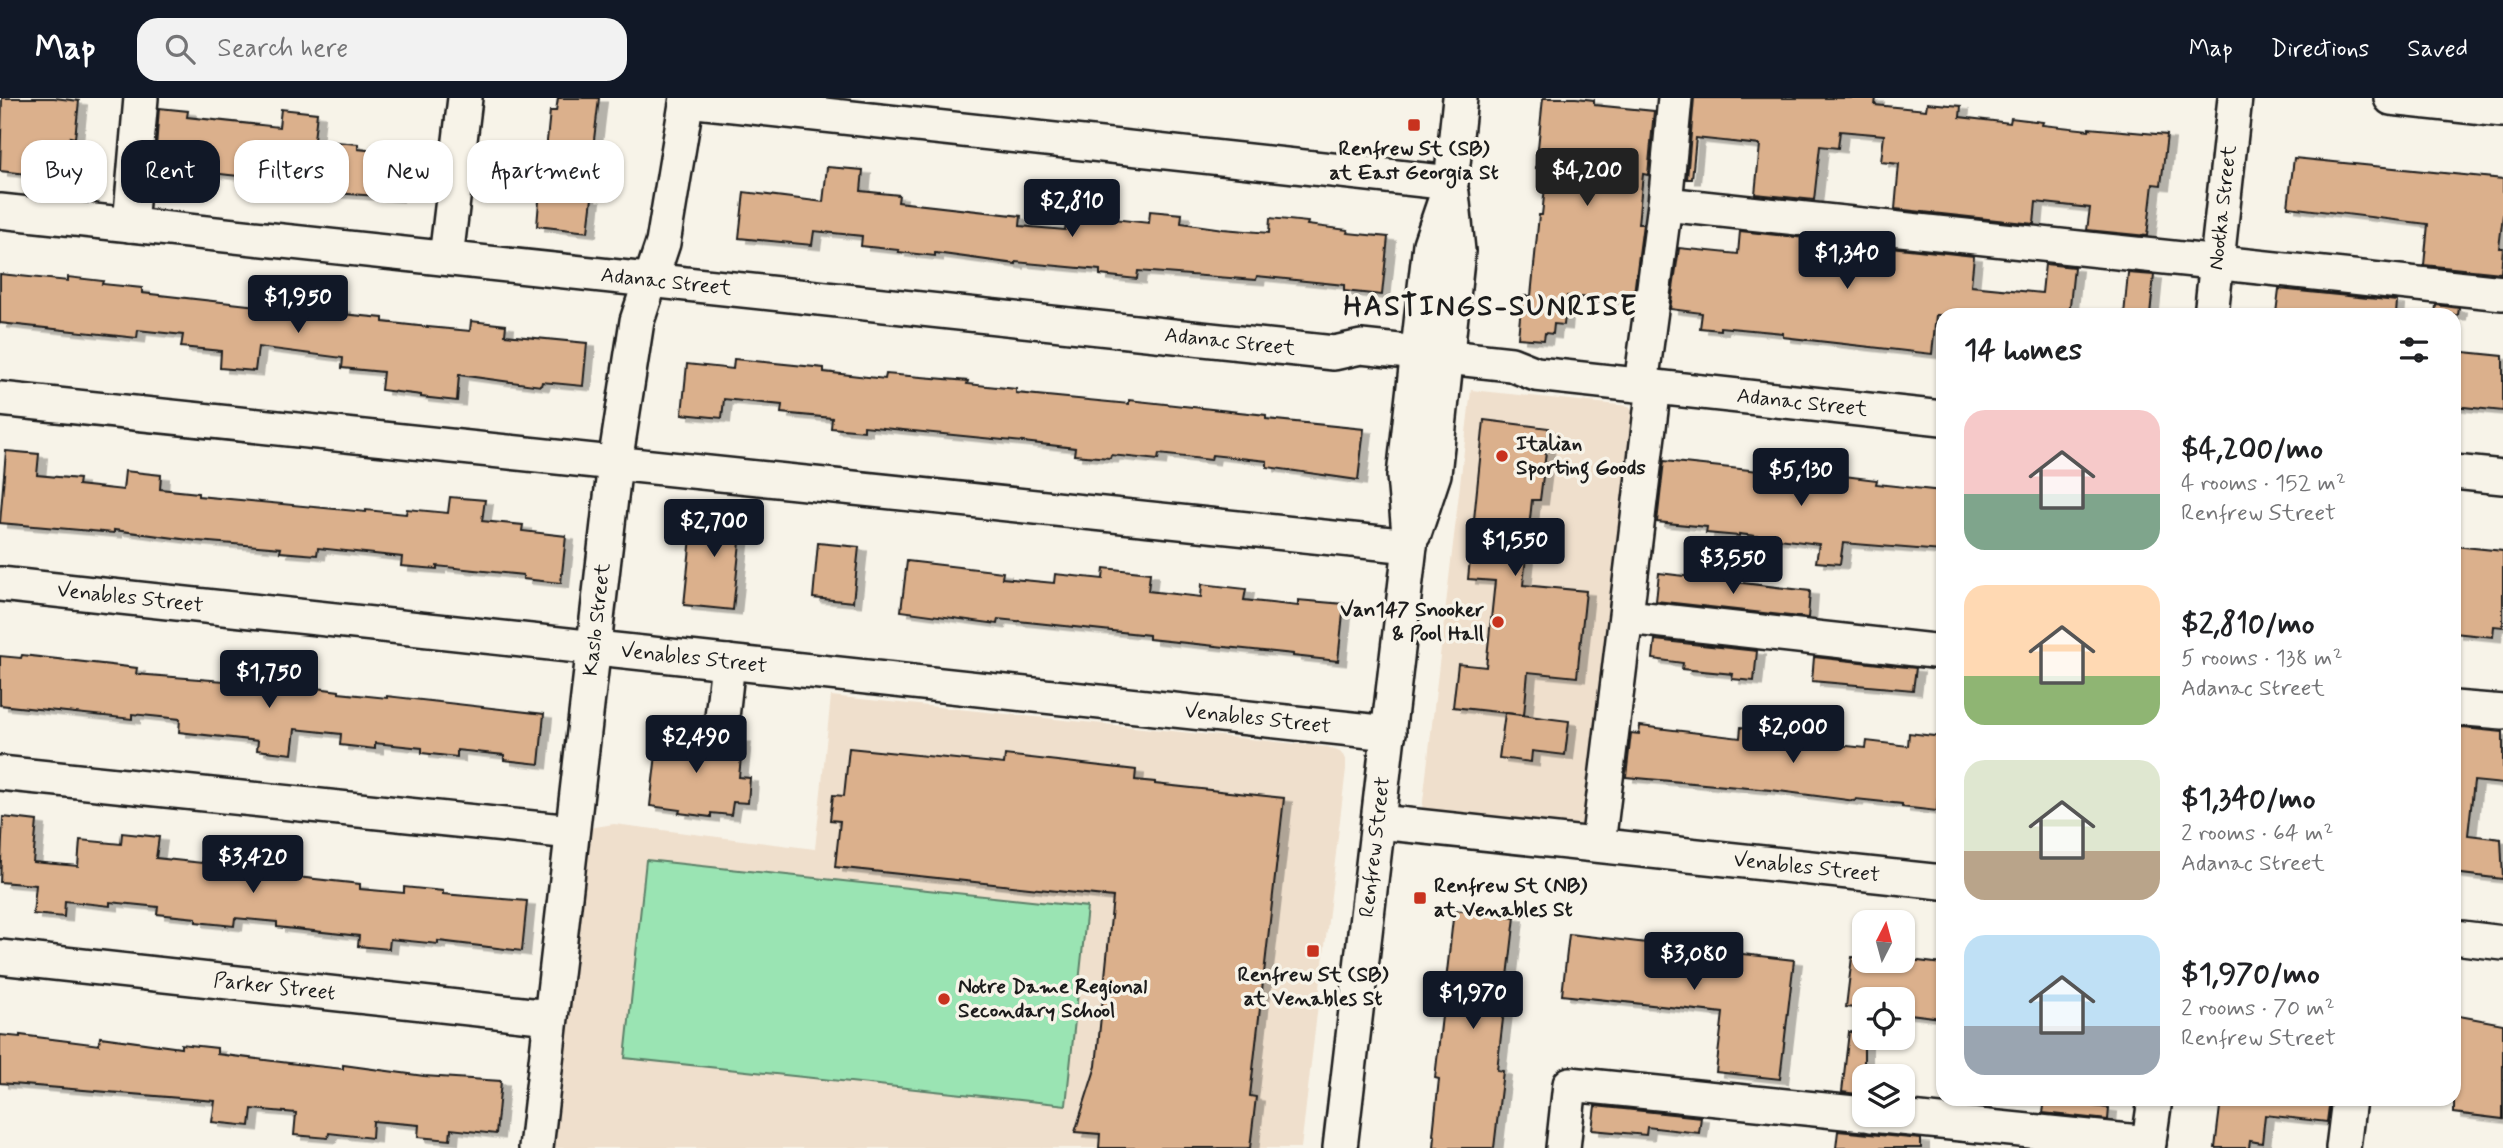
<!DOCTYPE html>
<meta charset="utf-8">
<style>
body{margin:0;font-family:Mynerve,sans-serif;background:#f2f2f2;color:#202124;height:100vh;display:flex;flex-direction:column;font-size:26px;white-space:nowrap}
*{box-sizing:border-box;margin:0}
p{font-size:23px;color:#757577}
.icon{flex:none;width:38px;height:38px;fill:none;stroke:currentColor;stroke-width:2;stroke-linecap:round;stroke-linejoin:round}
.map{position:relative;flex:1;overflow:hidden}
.drawer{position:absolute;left:1936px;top:210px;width:525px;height:798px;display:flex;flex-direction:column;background:#fff;border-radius:21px;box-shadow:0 2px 5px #0004}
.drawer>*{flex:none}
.top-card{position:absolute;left:21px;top:42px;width:665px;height:63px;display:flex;gap:14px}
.needle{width:46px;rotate:6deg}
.buttons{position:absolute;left:1852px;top:812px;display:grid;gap:14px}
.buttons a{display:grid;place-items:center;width:63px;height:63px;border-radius:14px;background:#fff;box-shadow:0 2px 5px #0004;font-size:35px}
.price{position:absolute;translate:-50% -60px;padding:0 16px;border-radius:7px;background:#111827;color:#fff;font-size:23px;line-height:46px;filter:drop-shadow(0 2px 4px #0008)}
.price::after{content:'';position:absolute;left:50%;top:42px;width:21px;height:16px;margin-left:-10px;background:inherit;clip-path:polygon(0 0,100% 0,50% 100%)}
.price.active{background:#222;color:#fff}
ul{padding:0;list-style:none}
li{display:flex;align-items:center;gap:21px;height:175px;padding:0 28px}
li span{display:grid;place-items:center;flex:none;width:196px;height:140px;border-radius:21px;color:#555}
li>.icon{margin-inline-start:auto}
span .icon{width:84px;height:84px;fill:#fffc;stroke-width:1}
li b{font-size:30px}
h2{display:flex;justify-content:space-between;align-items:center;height:84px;padding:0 28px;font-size:30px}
.chip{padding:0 24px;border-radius:21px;background:#fff;box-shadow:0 2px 5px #0004;font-size:24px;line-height:63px}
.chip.active{background:#111827;color:#fff}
header{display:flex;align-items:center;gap:42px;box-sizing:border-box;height:98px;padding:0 35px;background:#111827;color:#fff}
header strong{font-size:33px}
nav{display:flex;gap:38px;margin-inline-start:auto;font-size:24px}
.search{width:490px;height:63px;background:#f2f2f2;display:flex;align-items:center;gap:18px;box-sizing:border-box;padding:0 24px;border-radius:21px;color:#757577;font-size:26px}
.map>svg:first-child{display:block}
.built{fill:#efdfcc}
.green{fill:#9ae4b3;stroke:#5b8068;stroke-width:2}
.building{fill:#dbb08c;stroke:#1c1c1c;stroke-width:2;filter:url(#shadow)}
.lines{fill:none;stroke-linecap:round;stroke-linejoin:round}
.minor-casing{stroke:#1c1c1c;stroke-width:38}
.minor{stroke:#f7f3e8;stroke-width:33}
.poi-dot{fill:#c8321e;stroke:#f7f3e8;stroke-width:2.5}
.labels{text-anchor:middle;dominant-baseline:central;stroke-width:7;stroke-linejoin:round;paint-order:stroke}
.poi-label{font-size:21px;font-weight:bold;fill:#1c1c1c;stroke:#f7f3e8;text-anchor:start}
.street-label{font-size:21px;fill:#1c1c1c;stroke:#f7f3e8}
.district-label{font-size:28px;font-weight:bold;letter-spacing:2px;fill:#1c1c1c;stroke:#f7f3e8}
</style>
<header>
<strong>Map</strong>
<div class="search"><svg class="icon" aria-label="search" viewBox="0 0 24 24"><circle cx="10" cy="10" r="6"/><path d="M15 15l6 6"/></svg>Search here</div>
<nav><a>Map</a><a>Directions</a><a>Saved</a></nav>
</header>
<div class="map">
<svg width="2503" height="1050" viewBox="0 0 2503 1050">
<defs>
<filter id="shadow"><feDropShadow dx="8" dy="4.5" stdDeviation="0" flood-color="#0004"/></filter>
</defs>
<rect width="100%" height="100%" fill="#f7f3e8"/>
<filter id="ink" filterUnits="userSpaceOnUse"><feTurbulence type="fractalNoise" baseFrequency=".0143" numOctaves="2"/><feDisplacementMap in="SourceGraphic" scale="14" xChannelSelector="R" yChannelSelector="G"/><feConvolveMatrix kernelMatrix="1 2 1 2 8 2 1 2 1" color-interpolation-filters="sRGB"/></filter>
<g filter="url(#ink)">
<!-- built -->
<g class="built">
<path d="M 1471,292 L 1629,308 L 1635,314 L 1586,724 L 1581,728 L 1422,712 Z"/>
<path d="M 831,598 L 1328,649 L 1340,654 L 1346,661 L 1346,671 L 1301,1050 L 552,1050 L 589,730 L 614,726 L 815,751 Z"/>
</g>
<!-- green -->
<path class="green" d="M 646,762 L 1087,809 L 1066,1007 L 625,960 Z"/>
<!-- building -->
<g class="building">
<path d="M 2,0 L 54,0 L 79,3 L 75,40 L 70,39 L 65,80 L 0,73 Z"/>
<path d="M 558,0 L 599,0 L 587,100 L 592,100 L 588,134 L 537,128 L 543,53 L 546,53 L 550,13 L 556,13 Z"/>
<path d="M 1543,0 L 1576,0 L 1594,2 L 1594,7 L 1654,13 L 1648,77 L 1643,76 L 1638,126 L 1643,126 L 1633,203 L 1567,198 L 1564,227 L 1554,226 L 1553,236 L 1545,235 L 1544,242 L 1518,240 L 1522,198 L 1531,198 L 1539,117 L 1542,117 L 1547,71 L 1536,70 Z"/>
<path d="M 1694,0 L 1876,0 L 1875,7 L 1926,12 L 1927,5 L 1961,8 L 1960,19 L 2010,25 L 2011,20 L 2043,24 L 2042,27 L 2089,32 L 2089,30 L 2167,37 L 2161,87 L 2153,86 L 2147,138 L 2087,132 L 2090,110 L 2036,104 L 2034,126 L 1895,111 L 1899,66 L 1881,64 L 1884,37 L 1840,33 L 1838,50 L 1820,48 L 1814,102 L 1755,96 L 1760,47 L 1696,40 L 1692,81 L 1687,81 Z"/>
<path d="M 159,10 L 188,13 L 187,19 L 279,29 L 281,11 L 317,15 L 314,42 L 358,46 L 358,51 L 403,56 L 404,50 L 439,54 L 434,95 L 395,90 L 395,99 L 317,94 L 319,81 L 269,76 L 268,81 L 229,77 L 186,72 L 187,66 L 155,63 Z"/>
<path d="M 2294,60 L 2503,81 L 2503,117 L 2499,150 L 2503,150 L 2501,175 L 2424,167 L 2428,126 L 2288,109 Z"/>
<path d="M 827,69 L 863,72 L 861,93 L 899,97 L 898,104 L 1021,118 L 1020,128 L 1065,132 L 1067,116 L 1149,125 L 1150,113 L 1182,116 L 1181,125 L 1223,131 L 1269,135 L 1270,120 L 1308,124 L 1307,127 L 1348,132 L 1347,135 L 1388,139 L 1382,197 L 1344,193 L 1344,187 L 1257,178 L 1256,182 L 1138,173 L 1137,181 L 1100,177 L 1100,172 L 1016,164 L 1016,166 L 935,155 L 935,158 L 898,154 L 899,152 L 861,148 L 862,138 L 814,133 L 812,147 L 739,140 L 744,94 L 823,104 Z"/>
<path d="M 1740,133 L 1974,158 L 1971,188 L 2042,195 L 2045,166 L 2074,169 L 2069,217 L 1936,217 L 1932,256 L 1783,239 L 1783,235 L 1720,229 L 1720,232 L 1700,230 L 1702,215 L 1670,211 L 1679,150 L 1738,156 Z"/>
<path d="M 2128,175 L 2154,177 L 2150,217 L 2124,217 Z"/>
<path d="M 0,176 L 68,183 L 68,179 L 103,183 L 102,186 L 142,190 L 142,195 L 267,209 L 267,204 L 343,210 L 342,216 L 383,220 L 383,224 L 428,229 L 470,233 L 471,223 L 506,227 L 505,237 L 587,245 L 583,288 L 542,284 L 541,288 L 459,277 L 457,303 L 421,299 L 421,297 L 381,292 L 383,274 L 342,270 L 343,260 L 258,249 L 255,273 L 220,270 L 221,253 L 181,249 L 183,237 L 138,232 L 137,240 L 0,225 Z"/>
<path d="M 2279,191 L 2397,203 L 2396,217 L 2298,217 L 2276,215 Z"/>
<path d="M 2436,207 L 2459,210 L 2458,217 L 2435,217 Z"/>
<path d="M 2454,253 L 2503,258 L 2503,313 L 2454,308 Z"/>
<path d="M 734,261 L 824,270 L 824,274 L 885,281 L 886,276 L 968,283 L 967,286 L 1016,291 L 1016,295 L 1129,306 L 1129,302 L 1266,317 L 1266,321 L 1364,331 L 1358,382 L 1267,369 L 1267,363 L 1212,357 L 1211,362 L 1159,356 L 1158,362 L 1111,357 L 1110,360 L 1074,357 L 1075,350 L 1023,344 L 864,328 L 864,333 L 831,330 L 832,320 L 781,315 L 782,307 L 724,301 L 722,320 L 682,316 L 687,266 L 733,271 Z"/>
<path d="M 1484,322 L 1549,330 L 1540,402 L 1532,402 L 1523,487 L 1586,493 L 1577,579 L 1528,574 L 1524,617 L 1453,609 L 1458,566 L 1486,569 L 1495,483 L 1468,481 Z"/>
<path d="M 6,353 L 39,356 L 37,377 L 79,381 L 78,387 L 123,392 L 125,373 L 161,377 L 160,391 L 198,395 L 198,398 L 366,414 L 366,412 L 406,416 L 407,411 L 448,415 L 450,399 L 485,402 L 482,423 L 523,427 L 522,433 L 566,438 L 561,485 L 523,481 L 523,477 L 437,468 L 437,471 L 401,468 L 402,459 L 318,450 L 317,457 L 280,454 L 281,450 L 197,443 L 114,432 L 114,435 L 0,425 Z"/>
<path d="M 1664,363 L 1826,380 L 1827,376 L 1844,378 L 1877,382 L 1876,386 L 1942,393 L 1942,453 L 1843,445 L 1840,466 L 1816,464 L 1819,446 L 1739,436 L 1739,438 L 1706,435 L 1707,429 L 1657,424 Z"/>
<path d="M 694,410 L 743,415 L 733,512 L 684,507 Z"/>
<path d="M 818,445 L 859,449 L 853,504 L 813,500 Z"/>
<path d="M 2454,448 L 2503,453 L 2503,529 L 2494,528 L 2493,539 L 2454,535 Z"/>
<path d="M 907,463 L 1003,474 L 1002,480 L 1054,485 L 1055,476 L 1103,481 L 1104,470 L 1150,475 L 1148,493 L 1201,499 L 1202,486 L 1246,491 L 1244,502 L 1298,508 L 1298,502 L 1344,506 L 1338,563 L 1293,558 L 1293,556 L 1149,541 L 1149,537 L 998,521 L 997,526 L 901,513 Z"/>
<path d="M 1659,475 L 1810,493 L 1808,520 L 1656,503 Z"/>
<path d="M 1655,542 L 1757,553 L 1754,583 L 1732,581 L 1733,576 L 1682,571 L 1683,565 L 1653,561 Z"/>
<path d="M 22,557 L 137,570 L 136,576 L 224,583 L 224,578 L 339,593 L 339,595 L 387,600 L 387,598 L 544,616 L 539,666 L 504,662 L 504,657 L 457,652 L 457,659 L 422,655 L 422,650 L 375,645 L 375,651 L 340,647 L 341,636 L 295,631 L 292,656 L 257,652 L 258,643 L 179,634 L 180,621 L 132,616 L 132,621 L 0,607 L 0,558 L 21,560 Z"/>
<path d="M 1814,559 L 1916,570 L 1913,592 L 1812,583 Z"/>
<path d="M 1505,615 L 1569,623 L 1565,657 L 1532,653 L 1531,664 L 1499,660 Z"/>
<path d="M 660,622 L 691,635 L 701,636 L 703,646 L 708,653 L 717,657 L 728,655 L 736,649 L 739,640 L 743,640 L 739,679 L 750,680 L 748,705 L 733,704 L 731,717 L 711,715 L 711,719 L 679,715 L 680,712 L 650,708 Z"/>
<path d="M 1640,628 L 1740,640 L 1741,629 L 1771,632 L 1770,640 L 1866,650 L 1867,643 L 1908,648 L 1909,635 L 1942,639 L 1937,713 L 1902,709 L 1902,706 L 1856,701 L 1855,703 L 1771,692 L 1626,679 L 1631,635 L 1639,636 Z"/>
<path d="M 2463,630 L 2503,634 L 2503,686 L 2474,683 L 2468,737 L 2501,741 L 2503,781 L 2454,775 L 2454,631 Z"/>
<path d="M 849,650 L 1004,666 L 1005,657 L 1136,672 L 1135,682 L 1155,684 L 1155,686 L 1284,700 L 1250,998 L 1256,999 L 1250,1050 L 1099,1050 L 1100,1036 L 1075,1034 L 1096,968 L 1113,799 L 835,769 L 840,723 L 830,722 L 833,697 L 844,698 Z"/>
<path d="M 3,719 L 37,723 L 33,764 L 78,768 L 80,742 L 121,746 L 122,735 L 159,739 L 156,760 L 202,765 L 202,760 L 280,768 L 279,777 L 360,786 L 360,791 L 404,795 L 404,789 L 443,793 L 443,796 L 527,803 L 522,853 L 438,843 L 438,846 L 390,841 L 389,851 L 358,848 L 359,838 L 277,829 L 277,824 L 235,820 L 234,828 L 196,824 L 196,820 L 157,816 L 158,809 L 110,804 L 110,808 L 65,803 L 64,819 L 33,816 L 36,787 L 0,784 Z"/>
<path d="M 1454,812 L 1515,819 L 1497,972 L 1503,973 L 1494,1050 L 1434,1050 L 1435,1038 L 1433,1037 L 1439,981 L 1435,980 Z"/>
<path d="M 1569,836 L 1794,862 L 1780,981 L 1716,974 L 1723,915 L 1562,897 Z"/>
<path d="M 1852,859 L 1864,860 L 1864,863 L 1902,864 L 1902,861 L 1942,866 L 1942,920 L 1902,915 L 1902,901 L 1864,901 L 1864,911 L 1846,909 Z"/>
<path d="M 2454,917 L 2503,926 L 2503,1021 L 2454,1015 Z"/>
<path d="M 1849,934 L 1864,935 L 1864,997 L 1842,994 Z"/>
<path d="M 0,937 L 20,939 L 20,937 L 99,947 L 100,939 L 181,950 L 181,946 L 217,950 L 217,956 L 297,966 L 343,971 L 343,967 L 424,978 L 501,983 L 496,1036 L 451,1031 L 450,1042 L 418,1039 L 419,1027 L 373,1023 L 372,1040 L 329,1035 L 328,1040 L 294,1037 L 296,1015 L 252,1011 L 250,1028 L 212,1024 L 215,1003 L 0,985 Z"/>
<path d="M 2045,1001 L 2077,1001 L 2076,1006 L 2109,1010 L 2108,1022 L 2043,1015 Z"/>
<path d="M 2221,1001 L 2330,1001 L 2327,1024 L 2265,1017 L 2262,1045 L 2250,1043 L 2249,1050 L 2215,1050 Z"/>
<path d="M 1595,1008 L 1701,1019 L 1699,1035 L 1647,1029 L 1646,1037 L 1592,1032 Z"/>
<path d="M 1838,1033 L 1921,1041 L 1921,1050 L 1836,1050 Z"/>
</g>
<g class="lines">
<!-- minor casing -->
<g class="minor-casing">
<g id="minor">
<path d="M 2391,0 L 2503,12"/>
<path d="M 687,2 L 1451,85"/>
<path d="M 1665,106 L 2503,195"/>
<path id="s1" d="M 0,113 L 1334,255 L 1361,249 L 1418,255"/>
<path d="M 130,127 L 141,0"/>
<path d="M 446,160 L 465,0"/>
<path id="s2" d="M 2211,217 L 2235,0"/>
<path id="s3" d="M 1447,259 L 1511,266 L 1536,276 L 1942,320"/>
<path d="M 1641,287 L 1665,106 L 1675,0"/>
<path d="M 0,301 L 1410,448"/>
<path d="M 2454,374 L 2503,379"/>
<path d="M 1414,436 L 1434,376 L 1449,236 L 1458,153 L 1452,95"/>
<path id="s4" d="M 0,486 L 1389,635"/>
<path d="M 1627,519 L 1942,554"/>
<path d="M 2454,610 L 2503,614"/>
<path d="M 720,638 L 728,564"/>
<path d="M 0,675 L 572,734"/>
<path id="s5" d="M 1379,724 L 1942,784"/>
<path d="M 1598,746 L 1654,288"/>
<path d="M 2454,839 L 2503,845"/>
<path id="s6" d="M 0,859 L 550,919"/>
<path d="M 1871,1017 L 2149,1045"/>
<path id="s7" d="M 536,1050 L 615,365 L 637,223 L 663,145 L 687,0"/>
<path id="s8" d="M 1340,1050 L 1410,448 L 1404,378 L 1425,189 L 1430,146 L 1451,85 L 1460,0"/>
<path d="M 1563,1050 L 1570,986 L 1864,1016"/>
<path d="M 2148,1050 L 2155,1001"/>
<path d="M 2343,1050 L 2349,1001"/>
</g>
</g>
<!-- minor -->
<use href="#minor" class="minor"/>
</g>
</g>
<!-- markers -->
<g class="poi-dot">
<rect x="1407" y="20" width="14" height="14" rx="3.5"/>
<circle cx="1502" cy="358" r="7"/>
<circle cx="1498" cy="524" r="7"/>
<rect x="1413" y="793" width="14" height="14" rx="3.5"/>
<rect x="1306" y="846" width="14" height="14" rx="3.5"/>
<circle cx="944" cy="901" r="7"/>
</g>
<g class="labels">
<!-- poi labels -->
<g class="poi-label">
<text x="1414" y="51" text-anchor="middle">Renfrew St (SB)<tspan x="1414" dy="24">at East Georgia St</tspan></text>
<text x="1516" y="346">Italian<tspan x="1516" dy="24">Sporting Goods</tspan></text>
<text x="1484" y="512" text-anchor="end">Van147 Snooker<tspan x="1484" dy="24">&amp; Pool Hall</tspan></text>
<text x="1434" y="788">Renfrew St (NB)<tspan x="1434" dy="24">at Venables St</tspan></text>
<text x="1313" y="877" text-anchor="middle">Renfrew St (SB)<tspan x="1313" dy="24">at Venables St</tspan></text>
<text x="958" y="889">Notre Dame Regional<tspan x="958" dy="24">Secondary School</tspan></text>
</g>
<!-- street labels -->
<g class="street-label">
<text stroke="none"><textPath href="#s2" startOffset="108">Nootka Street</textPath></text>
<text stroke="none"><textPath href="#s1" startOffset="670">Adanac Street</textPath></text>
<text stroke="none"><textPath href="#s1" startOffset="1237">Adanac Street</textPath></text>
<text stroke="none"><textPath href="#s3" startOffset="359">Adanac Street</textPath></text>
<text stroke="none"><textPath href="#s4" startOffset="131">Venables Street</textPath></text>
<text stroke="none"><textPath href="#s7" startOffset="532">Kaslo Street</textPath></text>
<text stroke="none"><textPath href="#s4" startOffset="698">Venables Street</textPath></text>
<text stroke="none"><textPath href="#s4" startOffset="1265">Venables Street</textPath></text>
<text stroke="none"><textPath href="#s8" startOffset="303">Renfrew Street</textPath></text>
<text stroke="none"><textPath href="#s5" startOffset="430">Venables Street</textPath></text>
<text stroke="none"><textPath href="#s6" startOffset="276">Parker Street</textPath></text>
</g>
<!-- district labels -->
<g class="district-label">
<text x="1491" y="209">HASTINGS-SUNRISE</text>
</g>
</g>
</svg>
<div class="buttons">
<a><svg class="needle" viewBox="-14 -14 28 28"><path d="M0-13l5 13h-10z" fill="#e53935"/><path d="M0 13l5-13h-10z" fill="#757577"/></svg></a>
<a><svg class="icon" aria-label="locate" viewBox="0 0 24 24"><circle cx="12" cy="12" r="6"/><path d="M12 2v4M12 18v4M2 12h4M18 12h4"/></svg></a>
<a><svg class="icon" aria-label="layers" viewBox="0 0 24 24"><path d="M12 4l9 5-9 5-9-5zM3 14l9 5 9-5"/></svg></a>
</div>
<b class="price active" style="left:1587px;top:110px">$4,200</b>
<b class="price" style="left:1072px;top:141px">$2,810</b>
<b class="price" style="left:1847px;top:193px">$1,340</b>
<b class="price" style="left:298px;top:237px">$1,950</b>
<b class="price" style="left:1801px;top:410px">$5,130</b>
<b class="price" style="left:714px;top:461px">$2,700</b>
<b class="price" style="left:1515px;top:480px">$1,550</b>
<b class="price" style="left:1733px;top:498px">$3,550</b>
<b class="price" style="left:269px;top:612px">$1,750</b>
<b class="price" style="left:1793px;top:667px">$2,000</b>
<b class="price" style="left:696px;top:677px">$2,490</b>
<b class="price" style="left:253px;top:797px">$3,420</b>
<b class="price" style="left:1694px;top:894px">$3,080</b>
<b class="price" style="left:1473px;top:933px">$1,970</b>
<div class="top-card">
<a class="chip">Buy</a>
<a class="chip active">Rent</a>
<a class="chip">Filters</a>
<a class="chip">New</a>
<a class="chip">Apartment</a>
</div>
<section class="drawer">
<h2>14 homes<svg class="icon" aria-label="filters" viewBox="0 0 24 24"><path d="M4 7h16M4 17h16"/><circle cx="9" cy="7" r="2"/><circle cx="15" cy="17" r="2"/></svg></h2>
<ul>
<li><span style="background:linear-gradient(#f6c9c9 60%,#7fa58c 0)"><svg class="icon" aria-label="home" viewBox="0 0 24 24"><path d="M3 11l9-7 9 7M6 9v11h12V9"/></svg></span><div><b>$4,200/mo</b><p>4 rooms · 152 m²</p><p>Renfrew Street</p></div></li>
<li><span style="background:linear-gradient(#ffd9b3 65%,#8fb573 0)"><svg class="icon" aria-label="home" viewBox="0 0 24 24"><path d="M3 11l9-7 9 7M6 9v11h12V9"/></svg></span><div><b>$2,810/mo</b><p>5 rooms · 138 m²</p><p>Adanac Street</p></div></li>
<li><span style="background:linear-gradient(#dfe7d0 65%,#b9a48a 0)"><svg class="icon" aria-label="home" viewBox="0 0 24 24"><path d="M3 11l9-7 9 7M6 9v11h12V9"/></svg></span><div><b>$1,340/mo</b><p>2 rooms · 64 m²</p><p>Adanac Street</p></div></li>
<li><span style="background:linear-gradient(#bfe0f5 65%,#9aa5b1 0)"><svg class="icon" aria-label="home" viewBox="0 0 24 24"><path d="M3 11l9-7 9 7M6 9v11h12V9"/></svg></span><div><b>$1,970/mo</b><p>2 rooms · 70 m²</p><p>Renfrew Street</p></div></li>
</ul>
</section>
</div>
